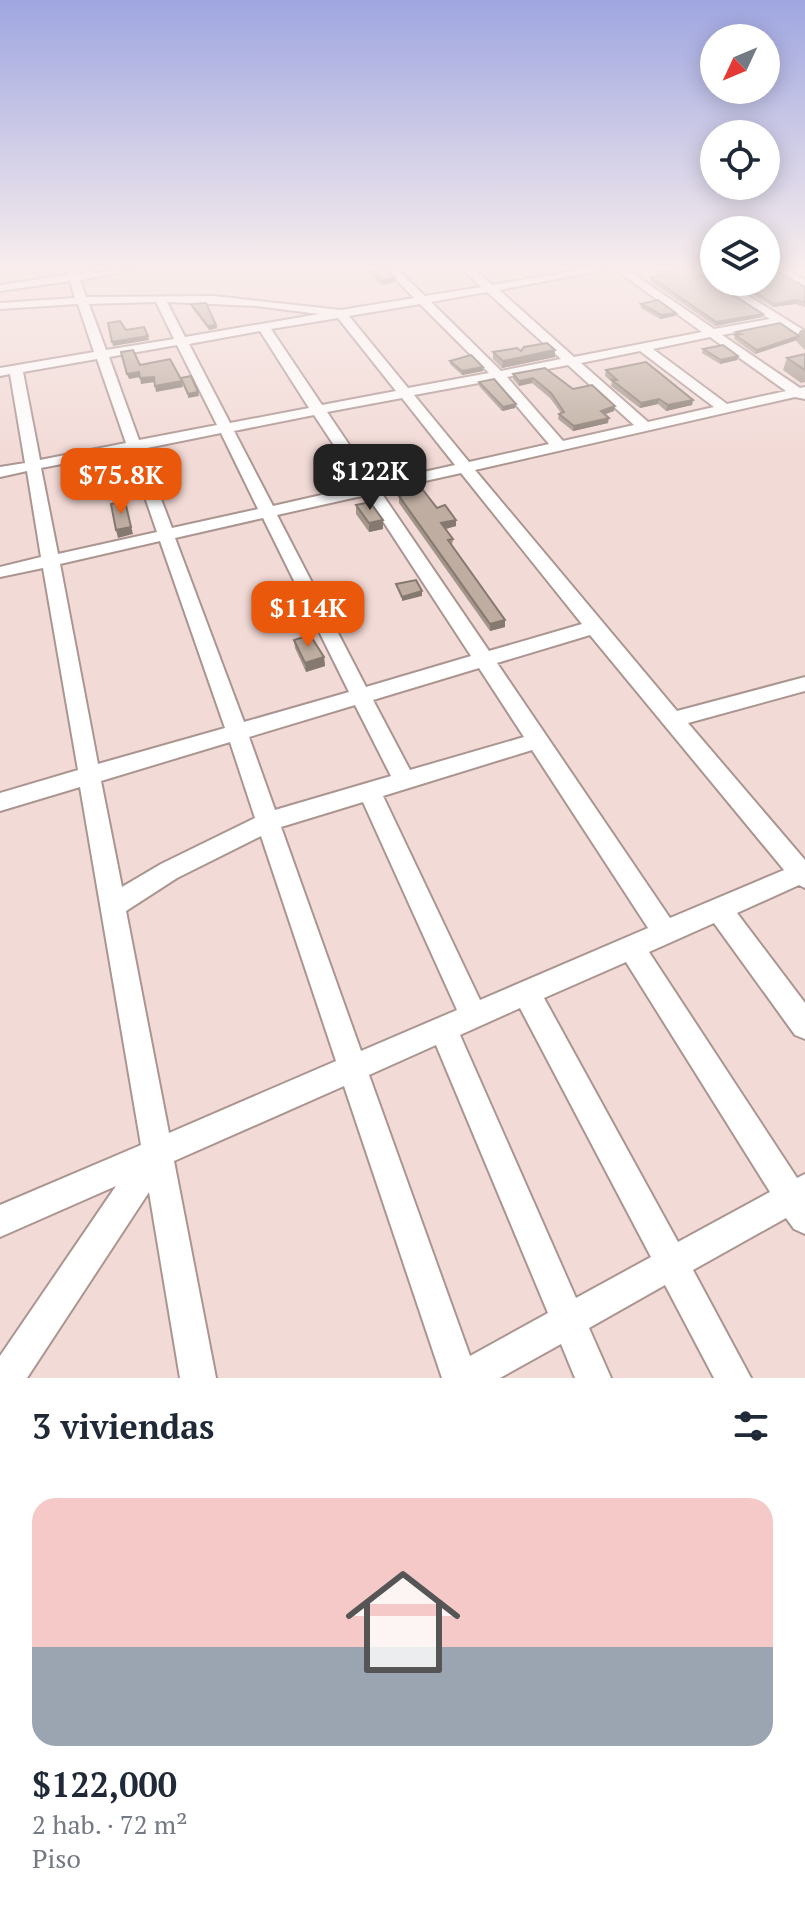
<!DOCTYPE html>
<html lang="es">
<meta charset="utf-8">
<style>
body{margin:0;font-family:"PT Serif",serif;background:#f6f6f7;color:#1f2937;height:100vh;display:flex;flex-direction:column;font-size:30px;white-space:nowrap}
*{box-sizing:border-box;margin:0}
p{font-size:26px;color:#747a83}
.icon{flex:none;width:44px;height:44px;fill:none;stroke:currentColor;stroke-width:2;stroke-linecap:round;stroke-linejoin:round}
.map{position:relative;height:1378px;overflow:hidden}
.panel{display:flex;flex-direction:column;background:#fff;flex:1}
.panel>*{flex:none}
.needle{width:52px;rotate:226deg}
.controls{position:absolute;left:700px;top:24px;display:grid;gap:16px}
.controls a{display:grid;place-items:center;width:80px;height:80px;border-radius:50%;background:#fff;box-shadow:0 4px 20px #0003;font-size:40px}
.price{position:absolute;translate:-50% -68px;padding:0 18px;border-radius:16px;background:#ea580c;color:#fff;font-size:26px;line-height:52px;filter:drop-shadow(0 2px 4px #0008)}
.price::after{content:'';position:absolute;left:50%;top:48px;width:24px;height:18px;margin-left:-12px;background:inherit;clip-path:polygon(0 0,100% 0,50% 100%)}
.price.selected{background:#222;color:#fff}
ul{padding:0;list-style:none}
li{display:grid;align-content:center;gap:16px;height:424px;padding:0 32px}
li span{display:grid;place-items:center;height:248px;border-radius:24px;color:#555}
li>.icon{margin-inline-start:auto}
span .icon{width:144px;height:144px;fill:#fffc;stroke-width:1}
li b{font-size:34px}
h2{display:flex;justify-content:space-between;align-items:center;height:96px;padding:0 32px;font-size:34px}
.map>svg:first-child{display:block}
.lines{fill:none;stroke-linecap:round;stroke-linejoin:round}
.minor-casing{stroke:#ab9591;stroke-width:4}
.minor{fill:#fff;fill-rule:evenodd}
.wall{fill:#a3958a}
.shaded-wall{fill:#857970}
.building{fill:#beada0;stroke:#857970;stroke-width:2}
</style>
<div class="map">
<svg width="805" height="1378" viewBox="0 0 805 1378">
<rect width="100%" height="100%" fill="#f2dad6"/>
<g class="lines">
<!-- minor casing -->
<g class="minor-casing">
<g id="minor">
<path d="M 66,270 L 76,270 L 78,274 L 131,270 L 80,280 L 86,297 L 214,296 L 341,310 L 414,298 L 387,270 L 398,270 L 425,296 L 481,287 L 464,270 L 475,270 L 492,285 L 579,270 L 604,270 L 499,290 L 574,357 L 702,332 L 616,270 L 628,270 L 714,329 L 770,319 L 693,270 L 706,270 L 714,275 L 714,282 L 726,282 L 805,331 L 805,340 L 779,324 L 722,335 L 800,388 L 805,387 L 805,399 L 795,397 L 475,470 L 677,711 L 805,677 L 805,691 L 688,723 L 805,860 L 805,888 L 799,885 L 737,913 L 805,1003 L 805,1039 L 795,1035 L 714,923 L 649,952 L 797,1178 L 805,1174 L 805,1234 L 794,1229 L 786,1218 L 693,1270 L 751,1378 L 714,1378 L 665,1285 L 589,1328 L 611,1378 L 575,1378 L 561,1344 L 500,1378 L 442,1378 L 344,1086 L 174,1161 L 216,1378 L 180,1378 L 149,1192 L 27,1378 L 0,1378 L 0,1356 L 116,1186 L 0,1237 L 0,1205 L 141,1145 L 80,787 L 0,811 L 0,793 L 78,770 L 43,568 L 0,577 L 0,567 L 41,557 L 27,471 L 0,477 L 0,467 L 25,463 L 10,374 L 0,376 L 0,368 L 94,352 L 78,304 L 0,309 L 0,303 L 75,298 L 70,281 L 0,291 L 0,285 L 67,275 ZM 487,292 L 561,359 L 501,371 L 431,302 ZM 156,302 L 174,339 L 106,350 L 89,304 ZM 167,302 L 256,306 L 319,314 L 185,337 ZM 420,304 L 489,373 L 408,388 L 349,316 ZM 338,318 L 396,391 L 322,405 L 271,329 ZM 260,331 L 309,408 L 230,423 L 189,344 ZM 710,337 L 786,391 L 727,404 L 653,349 ZM 177,345 L 217,425 L 139,440 L 109,357 ZM 640,351 L 714,407 L 648,422 L 581,363 ZM 97,359 L 126,443 L 40,460 L 23,372 ZM 568,365 L 634,425 L 563,441 L 507,377 ZM 495,380 L 549,444 L 469,462 L 414,395 ZM 402,398 L 455,465 L 375,483 L 327,412 ZM 314,415 L 361,486 L 273,506 L 234,431 ZM 221,433 L 258,509 L 172,528 L 142,449 ZM 129,451 L 157,532 L 58,554 L 41,468 ZM 461,473 L 582,624 L 489,651 L 380,491 ZM 366,495 L 471,656 L 366,687 L 277,515 ZM 263,518 L 349,692 L 244,722 L 175,538 ZM 160,541 L 225,728 L 98,764 L 60,564 ZM 590,635 L 784,870 L 670,918 L 497,663 ZM 479,668 L 524,737 L 410,770 L 373,700 ZM 355,705 L 391,776 L 275,810 L 249,737 ZM 230,742 L 255,818 L 161,864 L 122,887 L 101,781 ZM 532,750 L 648,928 L 480,1000 L 383,796 ZM 363,802 L 457,1010 L 361,1051 L 281,827 ZM 261,836 L 336,1061 L 169,1133 L 126,911 L 177,878 ZM 626,962 L 770,1192 L 678,1242 L 544,998 ZM 520,1008 L 651,1257 L 576,1298 L 460,1035 ZM 436,1045 L 548,1313 L 470,1356 L 369,1075 Z"/>
<path d="M 774,270 L 787,270 L 805,280 L 805,288 Z"/>
</g>
</g>
<!-- minor -->
<use href="#minor" class="minor"/>
</g>
<!-- wall -->
<g class="wall">
<path d="M 366,270 L 387,270 L 395,278 L 395,282 L 381,285 Z"/>
<path d="M 658,272 L 763,314 L 762,317 L 715,326 L 650,281 L 651,277 L 657,276 Z"/>
<path d="M 732,282 L 766,282 L 805,287 L 805,307 L 795,304 L 773,307 Z"/>
<path d="M 191,304 L 216,325 L 217,328 L 209,330 L 192,308 Z"/>
<path d="M 641,304 L 676,313 L 675,316 L 660,319 L 641,308 Z"/>
<path d="M 800,330 L 805,330 L 805,350 L 796,341 L 797,340 L 755,354 L 734,339 L 736,332 L 798,335 Z"/>
<path d="M 703,349 L 738,356 L 737,360 L 720,364 L 702,353 Z"/>
<path d="M 521,351 L 555,357 L 502,368 L 493,359 L 493,352 Z"/>
<path d="M 805,354 L 805,382 L 801,383 L 783,370 L 787,358 Z"/>
<path d="M 450,361 L 483,371 L 462,375 L 450,364 Z"/>
<path d="M 545,368 L 573,389 L 614,411 L 605,414 L 608,423 L 573,431 L 558,419 L 559,414 L 561,413 L 550,398 L 532,383 L 519,386 L 513,379 L 513,374 Z"/>
<path d="M 606,370 L 693,400 L 692,405 L 666,411 L 658,404 L 640,408 L 611,386 L 612,382 L 605,376 Z"/>
<path d="M 479,382 L 516,404 L 515,408 L 502,411 L 479,386 Z"/>
<path d="M 399,496 L 437,508 L 456,526 L 446,529 L 453,539 L 452,546 L 505,627 L 490,631 L 399,503 Z"/>
<path d="M 356,505 L 383,529 L 369,532 L 356,514 Z"/>
<path d="M 294,640 L 324,657 L 325,666 L 306,672 L 295,648 Z"/>
</g>
<!-- shaded-wall -->
<g class="shaded-wall">
<path d="M 395,278 L 395,282 L 381,285 L 381,281 Z"/>
<path d="M 796,300 L 795,304 L 773,307 L 774,304 Z"/>
<path d="M 676,313 L 675,316 L 660,319 L 661,315 Z"/>
<path d="M 763,314 L 762,317 L 715,326 L 716,322 Z"/>
<path d="M 216,325 L 217,328 L 209,330 L 208,326 Z"/>
<path d="M 148,336 L 149,340 L 113,346 L 112,342 Z"/>
<path d="M 798,336 L 797,340 L 755,354 L 757,350 Z"/>
<path d="M 555,350 L 555,357 L 502,368 L 503,361 Z"/>
<path d="M 738,356 L 737,360 L 720,364 L 721,360 Z"/>
<path d="M 483,367 L 483,371 L 462,375 L 462,371 Z"/>
<path d="M 139,372 L 140,377 L 129,379 L 127,374 Z"/>
<path d="M 154,377 L 155,382 L 141,384 L 140,378 Z"/>
<path d="M 533,378 L 532,383 L 519,386 L 519,381 Z"/>
<path d="M 182,381 L 183,387 L 156,392 L 155,386 Z"/>
<path d="M 198,392 L 199,396 L 188,398 L 188,394 Z"/>
<path d="M 659,399 L 658,404 L 640,408 L 641,403 Z"/>
<path d="M 693,400 L 692,405 L 666,411 L 668,405 Z"/>
<path d="M 516,404 L 515,408 L 502,411 L 503,407 Z"/>
<path d="M 615,406 L 614,411 L 600,416 L 601,411 Z"/>
<path d="M 609,418 L 608,423 L 573,431 L 574,426 Z"/>
<path d="M 125,501 L 133,534 L 118,538 L 116,530 Z"/>
<path d="M 383,520 L 383,529 L 369,532 L 369,523 Z"/>
<path d="M 456,520 L 456,526 L 441,530 L 441,523 Z"/>
<path d="M 422,591 L 422,596 L 402,601 L 402,597 Z"/>
<path d="M 505,620 L 505,627 L 490,631 L 490,624 Z"/>
<path d="M 324,657 L 325,666 L 306,672 L 305,663 Z"/>
</g>
<!-- building -->
<g class="building">
<path d="M 370,270 L 387,270 L 395,278 L 381,281 Z"/>
<path d="M 674,270 L 694,270 L 763,314 L 716,322 L 651,277 L 663,276 L 658,272 Z"/>
<path d="M 766,270 L 775,270 L 805,287 L 805,303 L 796,300 L 774,304 L 738,282 L 766,282 Z"/>
<path d="M 658,300 L 676,313 L 661,315 L 641,304 Z"/>
<path d="M 206,303 L 216,325 L 208,326 L 191,304 Z"/>
<path d="M 120,321 L 126,330 L 144,327 L 148,336 L 112,342 L 108,323 Z"/>
<path d="M 780,323 L 799,336 L 757,350 L 735,335 L 741,334 L 736,332 Z"/>
<path d="M 547,343 L 555,350 L 503,361 L 493,352 L 517,348 L 521,351 L 524,347 Z"/>
<path d="M 723,345 L 738,356 L 721,360 L 703,349 Z"/>
<path d="M 133,350 L 140,365 L 170,359 L 182,381 L 155,386 L 154,377 L 140,378 L 139,372 L 127,374 L 121,352 Z"/>
<path d="M 805,354 L 805,370 L 787,358 Z"/>
<path d="M 471,355 L 483,367 L 462,371 L 450,361 Z"/>
<path d="M 646,362 L 693,400 L 668,405 L 659,399 L 641,403 L 612,380 L 617,380 L 606,370 Z"/>
<path d="M 545,368 L 573,389 L 592,385 L 615,406 L 601,411 L 609,418 L 574,426 L 559,414 L 564,412 L 551,393 L 533,378 L 519,381 L 513,374 Z"/>
<path d="M 191,376 L 198,392 L 188,394 L 181,378 Z"/>
<path d="M 494,379 L 516,404 L 503,407 L 479,382 Z"/>
<path d="M 423,490 L 437,508 L 445,505 L 456,520 L 441,523 L 453,539 L 448,540 L 505,620 L 490,624 L 399,496 Z"/>
<path d="M 125,501 L 131,527 L 116,530 L 111,504 Z"/>
<path d="M 370,502 L 383,520 L 369,523 L 356,505 Z"/>
<path d="M 416,580 L 422,591 L 402,597 L 396,584 Z"/>
<path d="M 310,635 L 324,657 L 305,663 L 294,640 Z"/>
</g>
<!-- sky -->
<linearGradient id="sky" x2="0" y2="1"><stop stop-color="#9fa6e1"/><stop offset="0.58" stop-color="#f9eeed"/><stop offset="1" stop-color="#f9eeed" stop-opacity="0"/></linearGradient>
<rect width="805" height="463" fill="url(#sky)"/>
</svg>
<div class="controls">
<a><svg class="needle" viewBox="-14 -14 28 28"><path d="M0-13l5 13h-10z" fill="#e53935"/><path d="M0 13l5-13h-10z" fill="#747a83"/></svg></a>
<a><svg class="icon" aria-label="locate" viewBox="0 0 24 24"><circle cx="12" cy="12" r="6"/><path d="M12 2v4M12 18v4M2 12h4M18 12h4"/></svg></a>
<a><svg class="icon" aria-label="layers" viewBox="0 0 24 24"><path d="M12 4l9 5-9 5-9-5zM3 14l9 5 9-5"/></svg></a>
</div>
<b class="price selected" style="left:370px;top:512px">$122K</b>
<b class="price" style="left:121px;top:516px">$75.8K</b>
<b class="price" style="left:308px;top:649px">$114K</b>
</div>
<section class="panel">
<h2>3 viviendas<svg class="icon" aria-label="filters" viewBox="0 0 24 24"><path d="M4 7h16M4 17h16"/><circle cx="9" cy="7" r="2"/><circle cx="15" cy="17" r="2"/></svg></h2>
<ul>
<li><span style="background:linear-gradient(#f6c9c9 60%,#9aa5b1 0)"><svg class="icon" aria-label="home" viewBox="0 0 24 24"><path d="M3 11l9-7 9 7M6 9v11h12V9"/></svg></span><div><b>$122,000</b><p>2 hab. · 72 m²</p><p>Piso</p></div></li>
</ul>
</section>
